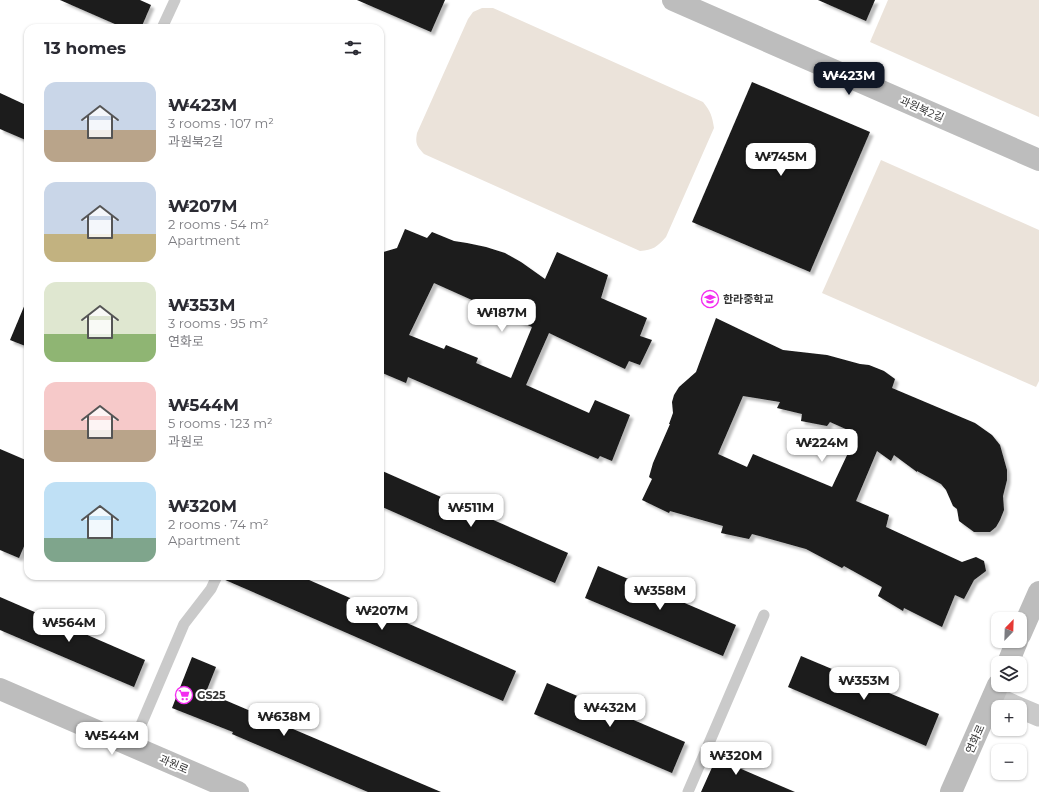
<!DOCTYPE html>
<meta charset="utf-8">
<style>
body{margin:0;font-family:Montserrat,"Noto Sans KR",sans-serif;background:#f7f7f7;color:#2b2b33;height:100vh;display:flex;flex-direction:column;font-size:15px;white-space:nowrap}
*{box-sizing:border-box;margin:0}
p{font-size:13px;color:#7c7c81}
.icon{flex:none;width:22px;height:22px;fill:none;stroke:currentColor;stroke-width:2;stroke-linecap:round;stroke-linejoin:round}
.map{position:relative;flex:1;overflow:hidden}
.details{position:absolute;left:24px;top:24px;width:360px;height:556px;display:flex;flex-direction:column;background:#fff;border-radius:12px;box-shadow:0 1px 3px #0004}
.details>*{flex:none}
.needle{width:26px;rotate:23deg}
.tools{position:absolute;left:991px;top:612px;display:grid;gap:8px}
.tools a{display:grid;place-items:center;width:36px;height:36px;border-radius:8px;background:#fff;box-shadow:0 1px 3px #0004;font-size:20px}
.price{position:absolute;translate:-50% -34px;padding:0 9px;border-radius:8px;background:#fff;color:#222;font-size:13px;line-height:26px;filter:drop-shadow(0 1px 2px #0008)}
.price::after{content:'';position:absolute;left:50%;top:24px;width:12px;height:9px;margin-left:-6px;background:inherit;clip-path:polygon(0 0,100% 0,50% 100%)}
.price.selected{background:#111827;color:#fff}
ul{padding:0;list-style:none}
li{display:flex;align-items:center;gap:12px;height:100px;padding:0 20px}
li span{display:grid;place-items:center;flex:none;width:112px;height:80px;border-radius:12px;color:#555}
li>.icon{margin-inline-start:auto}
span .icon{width:48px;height:48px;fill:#fffc;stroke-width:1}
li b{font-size:17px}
h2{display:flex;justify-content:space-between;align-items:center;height:48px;padding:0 20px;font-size:17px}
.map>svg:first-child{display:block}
.green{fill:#ebe3da}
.building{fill:#1a1a1a;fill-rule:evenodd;filter:url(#shadow)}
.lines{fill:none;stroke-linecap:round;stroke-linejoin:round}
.service{stroke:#cacaca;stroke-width:11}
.minor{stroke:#cacaca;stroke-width:21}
.secondary{stroke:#bdbdbd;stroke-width:22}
.labels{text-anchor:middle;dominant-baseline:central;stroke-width:4;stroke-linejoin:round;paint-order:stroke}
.street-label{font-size:11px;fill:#333;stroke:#fff}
.poi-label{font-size:11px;font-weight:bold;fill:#333;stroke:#fff;text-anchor:start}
</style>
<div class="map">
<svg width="1039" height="792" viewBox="0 0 1039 792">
<defs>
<filter id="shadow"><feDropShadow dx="3.5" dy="3.5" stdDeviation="1" flood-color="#0004"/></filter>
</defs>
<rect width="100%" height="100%" fill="#fff"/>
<!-- green -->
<g class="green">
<path d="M 888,0 L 1039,0 L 1039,117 L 870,42 Z"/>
<path d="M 482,8 L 493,8 L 703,102 C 711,112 712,116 714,128 L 666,237 C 657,247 653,250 640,251 L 424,154 C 417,146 415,144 417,133 L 468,19 L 473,12 Z"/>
<path d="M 881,160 L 1039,230 L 1039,381 L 1036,387 L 822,293 Z"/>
</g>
<!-- building -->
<g class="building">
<path d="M 60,0 L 140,0 L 151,5 L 141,28 L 124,28 Z"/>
<path d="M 357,0 L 445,0 L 431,32 Z"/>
<path d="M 818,0 L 875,0 L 866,21 Z"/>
<path d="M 752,82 L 870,132 L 810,272 L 692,222 Z"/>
<path d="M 0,93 L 28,106 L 28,141 L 0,129 Z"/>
<path d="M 405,229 L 427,238 L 432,232 L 454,241 L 467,243 L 486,247 L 505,253 L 521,262 L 545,279 L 557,252 L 608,275 L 601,298 L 647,318 L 640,336 L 652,340 L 640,365 L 629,361 L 625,369 L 549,333 L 526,385 L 589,413 L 595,400 L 630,415 L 612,461 L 600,456 L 598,459 L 408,377 L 406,383 L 380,372 L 380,253 L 397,248 ZM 434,283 L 532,327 L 511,378 L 476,363 L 478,358 L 446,345 L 444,349 L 409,335 Z"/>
<path d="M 28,297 L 28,347 L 10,340 Z"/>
<path d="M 716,318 L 783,350 L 827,355 L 860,364 L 869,365 L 884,371 L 895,379 L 892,388 L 975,423 L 992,435 L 1000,445 L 1007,470 L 1007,480 L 1003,496 L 1004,510 L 1000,520 L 996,527 L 990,532 L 974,532 L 959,521 L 957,509 L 953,506 L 946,490 L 941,484 L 917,471 L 917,472 L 894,455 L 891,461 L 877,451 L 856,501 L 889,515 L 886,527 L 962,562 L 976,557 L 984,561 L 986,571 L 974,580 L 964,599 L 955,595 L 942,627 L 904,608 L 903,611 L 878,596 L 882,587 L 844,566 L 842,568 L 806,549 L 752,534 L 749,539 L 721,533 L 723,526 L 670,511 L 669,513 L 642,500 L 652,479 L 649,477 L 653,463 L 670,424 L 669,424 L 673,413 L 672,402 L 674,395 L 679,387 L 696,372 ZM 743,396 L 780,402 L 777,408 L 802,414 L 801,421 L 827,426 L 830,422 L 857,434 L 832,487 L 753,454 L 747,467 L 718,454 Z"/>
<path d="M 0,449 L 28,461 L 28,537 L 19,558 L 0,550 Z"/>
<path d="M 380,470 L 568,553 L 555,583 L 380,506 Z"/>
<path d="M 598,566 L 736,625 L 723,656 L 585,598 Z"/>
<path d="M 224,576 L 300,576 L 516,671 L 503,701 L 223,579 Z"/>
<path d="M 0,597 L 145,660 L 134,687 L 0,630 Z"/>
<path d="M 801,656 L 939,714 L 926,746 L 788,687 Z"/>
<path d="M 192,657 L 216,667 L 206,692 L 441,792 L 368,792 L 232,734 L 233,732 L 172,708 Z"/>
<path d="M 547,683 L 685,742 L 672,773 L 534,714 Z"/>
<path d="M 723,743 L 746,753 L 739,768 L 795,792 L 701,792 Z"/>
</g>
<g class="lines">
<!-- service -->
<g class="service">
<path d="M 162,28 L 175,0"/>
<path d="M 132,746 L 184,624 L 211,589 L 217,576"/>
<path d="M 688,792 L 764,615"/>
</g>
<!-- minor -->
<g class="minor">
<path d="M 993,696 L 1018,707"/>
<path d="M 1020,708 L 1039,716"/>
</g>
<!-- secondary -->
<g class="secondary">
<path d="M 673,0 L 1039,160"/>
<path d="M 1020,635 L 1039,592"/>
<path d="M 1008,663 L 1017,641"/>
<path d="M 0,689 L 238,792"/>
<path d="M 951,792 L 998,685"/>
</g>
</g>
<!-- icons -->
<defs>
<g id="school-ring" transform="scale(0.9)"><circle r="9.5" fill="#fff" stroke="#f32cf0" stroke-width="1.5"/><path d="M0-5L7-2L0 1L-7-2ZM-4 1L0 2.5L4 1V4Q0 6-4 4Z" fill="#f32cf0"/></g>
<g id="supermarket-ring" transform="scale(0.9)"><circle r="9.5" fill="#fff" stroke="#f32cf0" stroke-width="1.5"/><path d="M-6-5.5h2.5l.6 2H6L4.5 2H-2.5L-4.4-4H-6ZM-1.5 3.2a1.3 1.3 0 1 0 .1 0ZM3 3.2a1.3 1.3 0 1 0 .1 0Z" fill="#f32cf0"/></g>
</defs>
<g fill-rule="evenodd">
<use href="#school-ring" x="710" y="299"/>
<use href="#supermarket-ring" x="184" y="695"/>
</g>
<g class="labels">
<!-- street labels -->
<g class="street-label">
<text transform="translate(922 109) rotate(24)">과원북2길</text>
<text transform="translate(975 739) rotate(-66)">연화로</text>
<text transform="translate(174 764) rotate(23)">과원로</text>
</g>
<!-- poi labels -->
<g class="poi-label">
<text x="723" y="299">한라중학교</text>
<text x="197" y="695">GS25</text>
</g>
</g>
</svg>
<div class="tools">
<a><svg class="needle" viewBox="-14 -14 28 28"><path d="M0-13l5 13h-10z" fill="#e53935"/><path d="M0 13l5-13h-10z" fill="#7c7c81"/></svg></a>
<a><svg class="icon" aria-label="layers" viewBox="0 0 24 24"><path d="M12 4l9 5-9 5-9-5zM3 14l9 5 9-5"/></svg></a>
<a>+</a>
<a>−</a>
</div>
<b class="price selected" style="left:849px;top:96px">₩423M</b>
<b class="price" style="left:781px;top:177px">₩745M</b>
<b class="price" style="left:502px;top:333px">₩187M</b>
<b class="price" style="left:822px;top:463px">₩224M</b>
<b class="price" style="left:471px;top:528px">₩511M</b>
<b class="price" style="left:660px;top:611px">₩358M</b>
<b class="price" style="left:382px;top:631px">₩207M</b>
<b class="price" style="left:69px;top:643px">₩564M</b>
<b class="price" style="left:864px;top:701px">₩353M</b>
<b class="price" style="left:610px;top:728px">₩432M</b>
<b class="price" style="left:284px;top:737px">₩638M</b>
<b class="price" style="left:112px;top:756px">₩544M</b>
<b class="price" style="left:736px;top:776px">₩320M</b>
<section class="details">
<h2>13 homes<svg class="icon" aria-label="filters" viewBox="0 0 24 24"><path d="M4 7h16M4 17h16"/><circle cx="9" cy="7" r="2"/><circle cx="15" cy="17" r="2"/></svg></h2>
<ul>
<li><span style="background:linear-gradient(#c9d6e8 60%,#b9a48a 0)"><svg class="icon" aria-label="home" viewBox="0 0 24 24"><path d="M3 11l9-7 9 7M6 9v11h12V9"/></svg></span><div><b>₩423M</b><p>3 rooms · 107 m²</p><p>과원북2길</p></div></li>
<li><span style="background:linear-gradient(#c9d6e8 65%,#c2b280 0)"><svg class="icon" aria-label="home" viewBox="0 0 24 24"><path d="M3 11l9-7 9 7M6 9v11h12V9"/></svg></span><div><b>₩207M</b><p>2 rooms · 54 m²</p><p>Apartment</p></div></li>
<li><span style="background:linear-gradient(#dfe7d0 65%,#8fb573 0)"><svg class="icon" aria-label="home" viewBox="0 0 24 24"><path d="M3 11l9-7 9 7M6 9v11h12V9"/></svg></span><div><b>₩353M</b><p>3 rooms · 95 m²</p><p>연화로</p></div></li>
<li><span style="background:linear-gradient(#f6c9c9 60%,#b9a48a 0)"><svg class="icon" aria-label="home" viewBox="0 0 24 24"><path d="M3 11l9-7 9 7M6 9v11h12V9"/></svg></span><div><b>₩544M</b><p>5 rooms · 123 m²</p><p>과원로</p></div></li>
<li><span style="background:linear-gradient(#bfe0f5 70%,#7fa58c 0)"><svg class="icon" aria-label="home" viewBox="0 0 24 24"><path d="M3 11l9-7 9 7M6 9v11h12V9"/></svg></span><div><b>₩320M</b><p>2 rooms · 74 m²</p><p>Apartment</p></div></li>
</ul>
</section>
</div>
